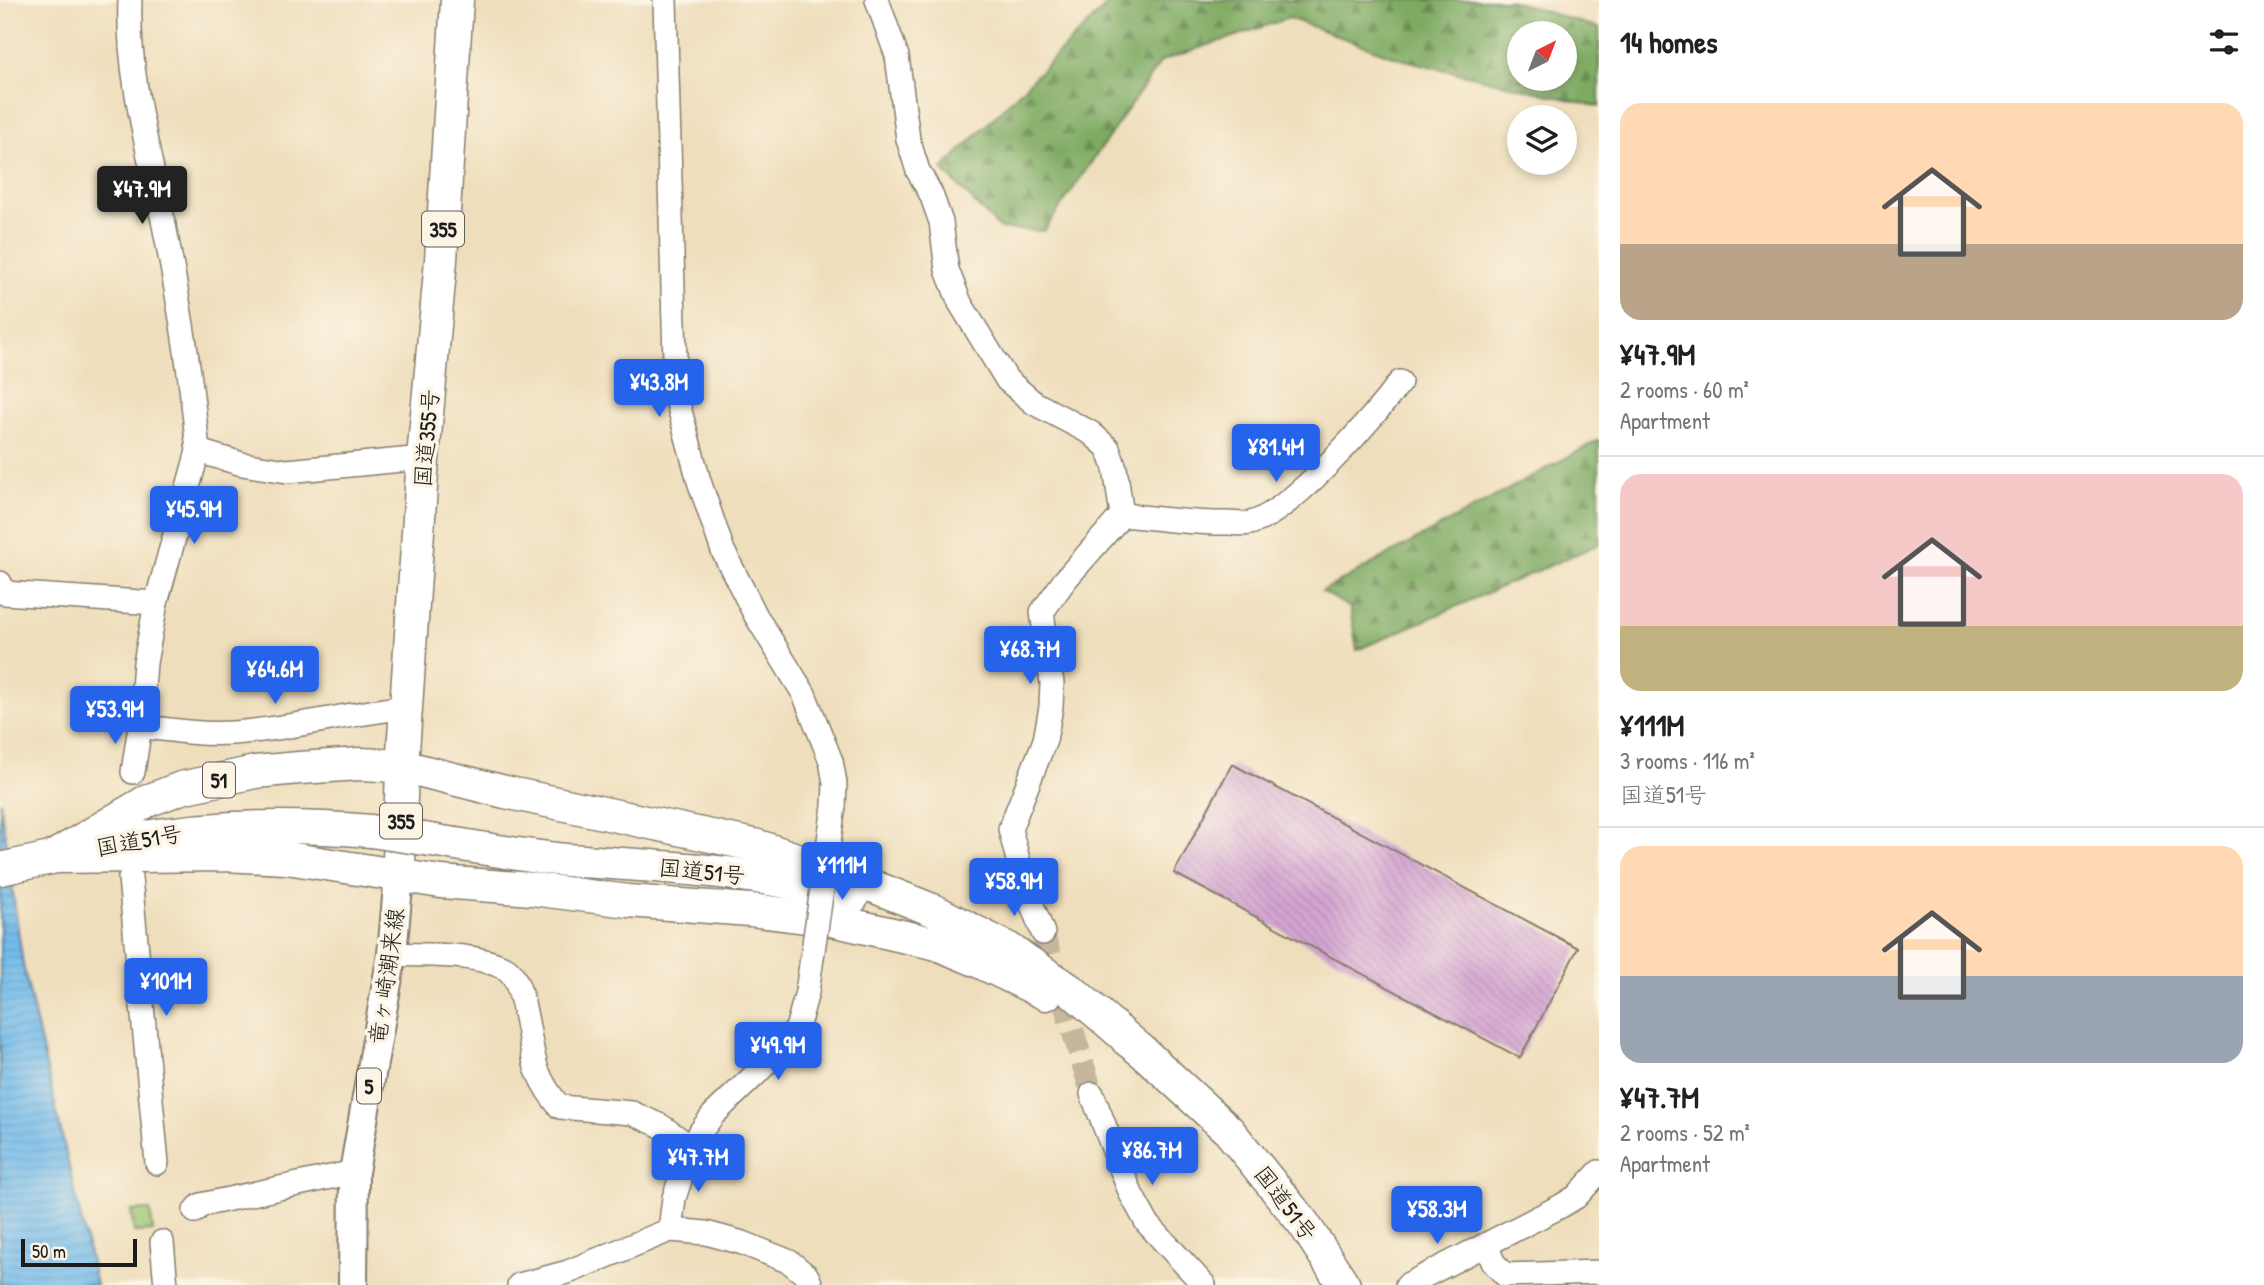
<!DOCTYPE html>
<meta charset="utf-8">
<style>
body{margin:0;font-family:"Patrick Hand","Klee One",sans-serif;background:#f2f2f2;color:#202124;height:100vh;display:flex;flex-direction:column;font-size:26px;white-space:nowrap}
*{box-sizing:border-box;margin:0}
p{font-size:23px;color:#757577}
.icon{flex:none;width:38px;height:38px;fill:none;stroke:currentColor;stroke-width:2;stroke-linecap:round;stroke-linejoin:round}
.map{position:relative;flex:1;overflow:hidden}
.drawer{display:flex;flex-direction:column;background:#fff;width:665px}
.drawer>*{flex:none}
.needle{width:46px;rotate:42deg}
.fabs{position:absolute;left:1507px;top:21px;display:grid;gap:14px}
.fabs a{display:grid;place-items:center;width:70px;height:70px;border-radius:50%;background:#fff;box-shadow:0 4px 10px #0003;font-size:35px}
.scale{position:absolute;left:21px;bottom:18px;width:116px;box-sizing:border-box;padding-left:7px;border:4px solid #1c1c1c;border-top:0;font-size:19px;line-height:24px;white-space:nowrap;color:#1c1c1c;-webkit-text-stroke:5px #fcf5e5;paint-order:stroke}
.price{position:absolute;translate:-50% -60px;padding:0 16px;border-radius:7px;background:#2563eb;color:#fff;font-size:23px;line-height:46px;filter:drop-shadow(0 2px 4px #0008)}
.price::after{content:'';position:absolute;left:50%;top:42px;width:21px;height:16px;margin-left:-10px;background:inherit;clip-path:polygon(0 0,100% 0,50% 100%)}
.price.active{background:#222;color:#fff}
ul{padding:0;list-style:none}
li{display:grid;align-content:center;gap:14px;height:371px;padding:0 21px}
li+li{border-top:2px solid #e0e0e0}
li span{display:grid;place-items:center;height:217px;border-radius:21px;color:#555}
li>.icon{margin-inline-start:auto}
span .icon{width:126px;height:126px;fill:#fffc;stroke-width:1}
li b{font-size:30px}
h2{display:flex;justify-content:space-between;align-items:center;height:84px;padding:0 21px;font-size:30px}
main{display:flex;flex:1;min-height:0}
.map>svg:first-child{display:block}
.forest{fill:url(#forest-firs);stroke:#4d633f;stroke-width:2;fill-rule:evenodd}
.park{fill:url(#park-crowns);stroke:#5c7046;stroke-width:2}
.water{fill:url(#water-rules);stroke:#486c84;stroke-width:2}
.building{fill:url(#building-back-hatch)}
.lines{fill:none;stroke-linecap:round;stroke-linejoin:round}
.minor-tunnel{stroke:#c5b79c;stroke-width:23;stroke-dasharray:23 11;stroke-linecap:butt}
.minor-casing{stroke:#867d6c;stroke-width:26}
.major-casing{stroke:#867d6c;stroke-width:32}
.highway-casing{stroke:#867d6c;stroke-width:35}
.minor{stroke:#fff;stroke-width:23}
.major{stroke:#fff;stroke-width:28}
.highway{stroke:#fff;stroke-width:32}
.minor-bridge-casing{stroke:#867d6c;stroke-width:26;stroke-linecap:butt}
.highway-bridge-casing{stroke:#867d6c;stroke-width:35;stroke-linecap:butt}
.minor-bridge{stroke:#fff;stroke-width:23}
.highway-bridge{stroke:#fff;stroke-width:32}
.labels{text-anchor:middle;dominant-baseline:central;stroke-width:7;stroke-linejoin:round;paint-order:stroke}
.shield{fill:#fcf5e5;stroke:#5f5d58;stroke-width:2}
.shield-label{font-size:21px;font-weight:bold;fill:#1c1c1c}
.street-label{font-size:23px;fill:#1c1c1c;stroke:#fcf5e5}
</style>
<main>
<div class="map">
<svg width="1599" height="1285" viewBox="0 0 1599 1285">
<defs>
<pattern id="forest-firs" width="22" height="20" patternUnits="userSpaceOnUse" patternTransform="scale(1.75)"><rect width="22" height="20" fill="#7eaa62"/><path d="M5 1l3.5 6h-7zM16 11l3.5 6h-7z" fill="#668a50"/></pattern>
<pattern id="park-crowns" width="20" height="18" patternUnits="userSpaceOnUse" patternTransform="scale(1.75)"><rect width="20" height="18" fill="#9dc46f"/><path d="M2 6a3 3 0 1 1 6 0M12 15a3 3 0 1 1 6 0" fill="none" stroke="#87a860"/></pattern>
<pattern id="water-rules" width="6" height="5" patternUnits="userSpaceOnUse" patternTransform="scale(1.75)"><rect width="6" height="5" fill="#73bbeb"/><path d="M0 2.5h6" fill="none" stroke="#63a0c9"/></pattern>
<pattern id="building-back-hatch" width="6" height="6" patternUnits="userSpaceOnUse" patternTransform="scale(1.75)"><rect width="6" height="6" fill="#d4a4d2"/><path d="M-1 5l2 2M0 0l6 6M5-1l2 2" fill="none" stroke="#b58db4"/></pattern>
</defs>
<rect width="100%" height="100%" fill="#fcf5e5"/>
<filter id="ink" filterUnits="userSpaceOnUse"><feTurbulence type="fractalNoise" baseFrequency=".0143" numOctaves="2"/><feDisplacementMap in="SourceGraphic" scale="14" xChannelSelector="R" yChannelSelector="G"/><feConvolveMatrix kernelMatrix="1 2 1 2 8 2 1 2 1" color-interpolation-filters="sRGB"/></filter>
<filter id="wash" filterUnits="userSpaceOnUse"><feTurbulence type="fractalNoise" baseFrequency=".00686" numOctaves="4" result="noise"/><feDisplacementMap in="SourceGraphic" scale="28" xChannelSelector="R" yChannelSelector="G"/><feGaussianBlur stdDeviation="1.57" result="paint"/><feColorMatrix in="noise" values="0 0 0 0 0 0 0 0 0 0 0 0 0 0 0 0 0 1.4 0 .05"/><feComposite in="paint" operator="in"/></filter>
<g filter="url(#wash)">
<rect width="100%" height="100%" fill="#efdebc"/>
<!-- forest -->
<g class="forest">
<path d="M 1112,0 L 1509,0 L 1599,28 L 1599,107 L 1401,59 L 1289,18 L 1161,61 L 1044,231 L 1000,229 L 942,169 ZM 1519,33 L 1564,33 L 1564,79 L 1519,79 Z"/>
<path d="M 1599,440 L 1599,544 L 1357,650 L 1350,608 L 1322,591 Z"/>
</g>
<!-- park -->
<path class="park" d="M 150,1210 L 153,1231 L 134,1232 L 131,1211 Z"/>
<!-- water -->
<path class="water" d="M 0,801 L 23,965 L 96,1285 L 0,1285 Z"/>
<g id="blocks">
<!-- building -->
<path class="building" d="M 1232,764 L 1578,948 L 1520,1058 L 1174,873 Z"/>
</g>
</g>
<g filter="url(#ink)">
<use href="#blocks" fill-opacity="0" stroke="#867d6c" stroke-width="2"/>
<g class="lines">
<!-- minor-tunnel -->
<path class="minor-tunnel" d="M 1043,933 L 1092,1094"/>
<!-- minor casing -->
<g class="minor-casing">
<g id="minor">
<path d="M 130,0 C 127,75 149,152 164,225 C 179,300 191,375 198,451"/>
<path d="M 665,0 L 676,396 L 699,481 L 723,551 L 756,616 L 804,694 L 831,761 L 835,783 L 834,806"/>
<path d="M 877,0 L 897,56 L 908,139 L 918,171 L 931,194 L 941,222 L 947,270 L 960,303 L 1007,380 L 1034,403 L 1091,433 L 1108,448 L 1115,468 L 1122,515 L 1065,580 L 1042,612 L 1052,683 L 1051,707 L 1045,740 L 1010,829 L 1025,887 L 1043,933"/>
<path d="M 1122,515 C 1157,518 1193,524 1228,523 C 1235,523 1243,525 1250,523 C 1288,516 1376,415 1400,382"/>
<path d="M 0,583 L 4,593 L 156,603 L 198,451 L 242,464 L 287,471 L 423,458"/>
<path d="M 140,726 C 170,730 201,735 232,733 C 291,729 349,713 408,707"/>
<path d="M 133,772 L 140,726 L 145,663 L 156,603"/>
<path d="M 130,878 L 157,1163"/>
<path d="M 392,954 C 428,956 471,952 505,968 C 525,977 529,1048 537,1070 C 543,1084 550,1096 560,1107 L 632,1113 L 661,1126 L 692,1148"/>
<path d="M 1092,1094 L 1131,1194 L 1147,1223 L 1204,1285"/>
<path d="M 195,1211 L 201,1205 L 354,1172"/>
<path d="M 670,1230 L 674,1198 L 689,1153 L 701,1131 L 713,1115 L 758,1072 L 797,1029 L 807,992"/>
<path d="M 162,1242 L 166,1285"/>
<path d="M 1487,1246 L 1493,1262 L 1505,1275 L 1599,1272"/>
<path d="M 519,1285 L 568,1272 L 670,1230 L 706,1233 L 743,1243 L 790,1262 L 807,1276 L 811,1285"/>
<path d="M 1407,1285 L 1561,1206 L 1576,1197 L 1599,1172"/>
</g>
</g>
<!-- major casing -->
<g class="major-casing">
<path id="major" d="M 353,1285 L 354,1172 L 392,954 L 399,875"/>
</g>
<!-- highway casing -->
<g class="highway-casing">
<g id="highway">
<path d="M 424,839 C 472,846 520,856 567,860 C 664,867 759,870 852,898"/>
<path d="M 128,840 C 209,825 289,824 371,831"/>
<path d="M 53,857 L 147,801 L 181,788 L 255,772 L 299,768 L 360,764 L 402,766 L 505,792 L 758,846 L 847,876 L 935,911 L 1009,949 L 1073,992 L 1143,1052"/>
<path d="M 55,857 L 222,855 L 287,858 L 441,882 L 532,889 L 628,901 L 750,910 L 831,920 L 937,944 L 978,961 L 1046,994"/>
<path d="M 399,863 L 402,766 L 423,458 L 441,260 L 457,0"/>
<path d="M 0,869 L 74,853"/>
<path d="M 1127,1040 L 1143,1052 L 1229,1131 L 1304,1224 L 1344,1285"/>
</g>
</g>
<!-- minor -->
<use href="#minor" class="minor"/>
<!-- major -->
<use href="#major" class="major"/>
<!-- highway -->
<use href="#highway" class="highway"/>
<!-- minor-bridge casing -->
<g class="minor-bridge-casing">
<path id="minor-bridge" d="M 807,992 L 834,806"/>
</g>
<!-- highway-bridge casing -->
<g class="highway-bridge-casing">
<path id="highway-bridge" d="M 371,831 L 424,839"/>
</g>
<!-- minor-bridge -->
<use href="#minor-bridge" class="minor-bridge"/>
<!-- highway-bridge -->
<use href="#highway-bridge" class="highway-bridge"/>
</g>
</g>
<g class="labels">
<!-- shield labels -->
<g class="shield">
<rect x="422" y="211.5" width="42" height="35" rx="5"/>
<rect x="203" y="762.5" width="32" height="35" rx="5"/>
<rect x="380" y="803.5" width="42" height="35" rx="5"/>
<rect x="357" y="1068.5" width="24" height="35" rx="5"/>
</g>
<g class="shield-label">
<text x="443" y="229">355</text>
<text x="219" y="780">51</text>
<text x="401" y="821">355</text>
<text x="369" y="1086">5</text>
</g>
<!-- street labels -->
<g class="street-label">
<text transform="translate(426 438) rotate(-85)">国道355号</text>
<text transform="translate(139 840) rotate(-10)">国道51号</text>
<text transform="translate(702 871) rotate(6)">国道51号</text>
<text transform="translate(386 976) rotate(-82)">竜ヶ崎潮来線</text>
<text transform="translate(1286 1203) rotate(53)">国道51号</text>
</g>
</g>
</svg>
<div class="fabs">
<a><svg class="needle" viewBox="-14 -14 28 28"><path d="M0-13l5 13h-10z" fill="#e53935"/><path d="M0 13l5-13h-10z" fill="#757577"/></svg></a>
<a><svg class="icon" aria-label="layers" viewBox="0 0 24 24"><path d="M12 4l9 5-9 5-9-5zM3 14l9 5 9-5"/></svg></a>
</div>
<div class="scale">50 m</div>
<b class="price active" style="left:142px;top:226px">¥47.9M</b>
<b class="price" style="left:659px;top:419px">¥43.8M</b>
<b class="price" style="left:1276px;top:484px">¥81.4M</b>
<b class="price" style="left:194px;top:546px">¥45.9M</b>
<b class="price" style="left:1030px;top:686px">¥68.7M</b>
<b class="price" style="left:275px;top:706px">¥64.6M</b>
<b class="price" style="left:115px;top:746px">¥53.9M</b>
<b class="price" style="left:842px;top:902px">¥111M</b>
<b class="price" style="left:1014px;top:918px">¥58.9M</b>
<b class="price" style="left:166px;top:1018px">¥101M</b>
<b class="price" style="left:778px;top:1082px">¥49.9M</b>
<b class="price" style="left:1152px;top:1187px">¥86.7M</b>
<b class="price" style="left:698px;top:1194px">¥47.7M</b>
<b class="price" style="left:1437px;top:1246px">¥58.3M</b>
</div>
<section class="drawer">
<h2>14 homes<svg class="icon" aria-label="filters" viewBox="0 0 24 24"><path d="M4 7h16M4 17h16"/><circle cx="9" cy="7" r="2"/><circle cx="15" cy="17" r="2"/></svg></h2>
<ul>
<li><span style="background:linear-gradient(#ffd9b3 65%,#b9a48a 0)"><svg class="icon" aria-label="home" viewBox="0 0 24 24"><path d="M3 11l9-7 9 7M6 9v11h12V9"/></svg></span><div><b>¥47.9M</b><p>2 rooms · 60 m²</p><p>Apartment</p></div></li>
<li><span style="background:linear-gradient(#f6c9c9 70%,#c2b280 0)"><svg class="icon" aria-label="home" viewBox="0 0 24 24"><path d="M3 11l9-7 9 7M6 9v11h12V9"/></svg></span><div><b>¥111M</b><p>3 rooms · 116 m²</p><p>国道51号</p></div></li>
<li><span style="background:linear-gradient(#ffd9b3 60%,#9aa5b1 0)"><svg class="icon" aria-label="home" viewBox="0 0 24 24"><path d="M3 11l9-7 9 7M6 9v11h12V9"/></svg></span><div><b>¥47.7M</b><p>2 rooms · 52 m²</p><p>Apartment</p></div></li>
</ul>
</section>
</main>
